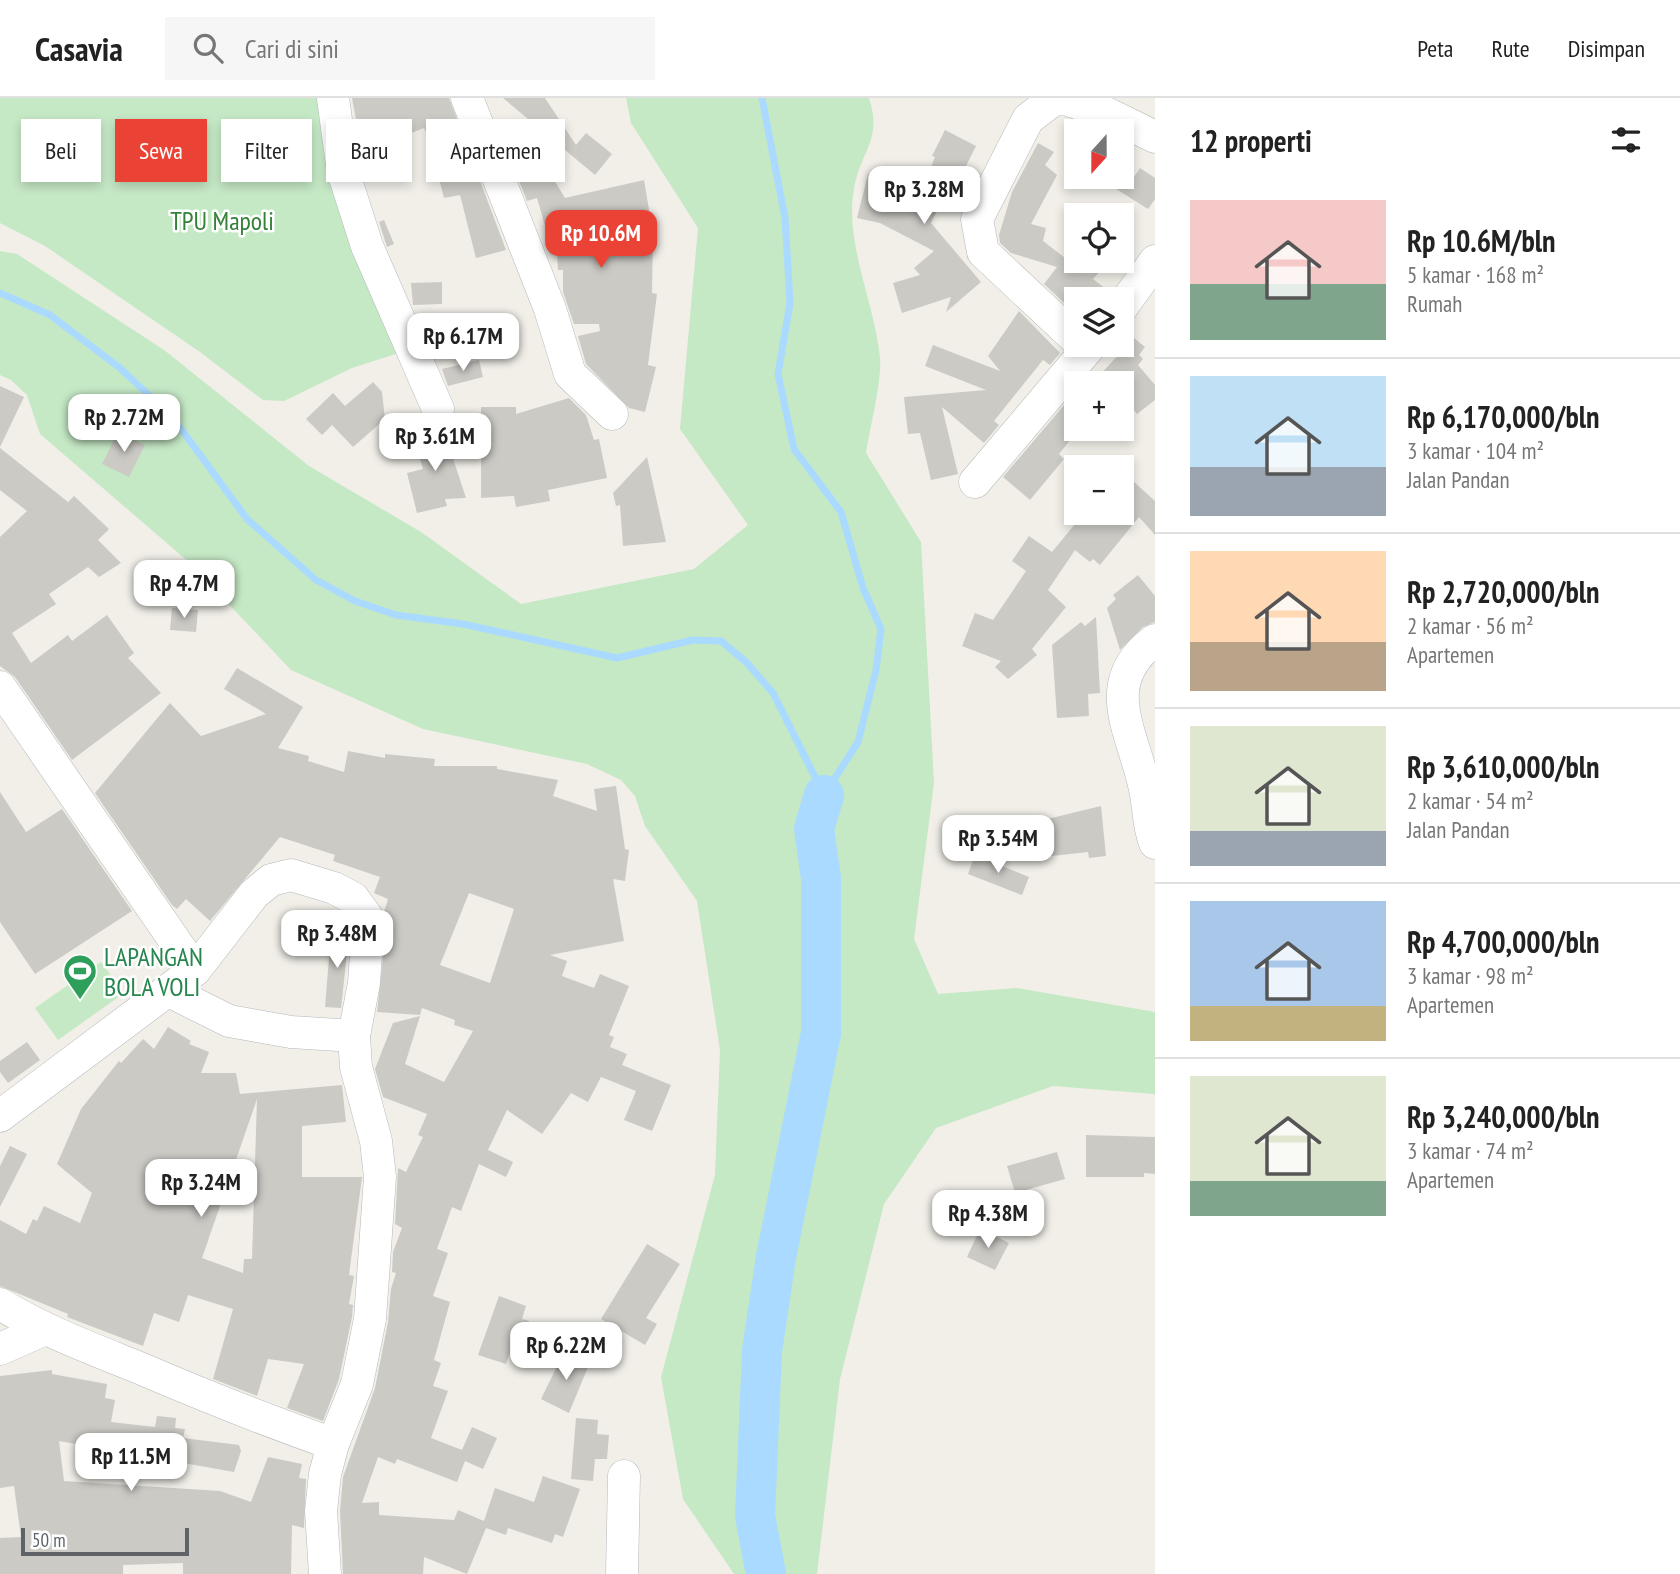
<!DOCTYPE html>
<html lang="id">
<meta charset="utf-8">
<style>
body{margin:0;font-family:"PT Sans Narrow",sans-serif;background:#f6f6f6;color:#222;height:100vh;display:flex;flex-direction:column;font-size:26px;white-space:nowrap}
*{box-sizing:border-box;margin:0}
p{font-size:23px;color:#767676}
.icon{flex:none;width:38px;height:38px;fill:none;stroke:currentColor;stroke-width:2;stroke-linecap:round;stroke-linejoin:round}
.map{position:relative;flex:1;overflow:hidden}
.sheet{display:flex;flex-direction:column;background:#fff;width:525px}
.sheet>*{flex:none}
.hud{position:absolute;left:21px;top:21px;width:665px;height:63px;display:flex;gap:14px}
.needle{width:46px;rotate:201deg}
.controls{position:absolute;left:1064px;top:21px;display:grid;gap:14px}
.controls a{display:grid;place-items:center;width:70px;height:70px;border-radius:0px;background:#fff;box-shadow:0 4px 10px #0003;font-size:35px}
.scale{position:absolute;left:21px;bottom:18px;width:168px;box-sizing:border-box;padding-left:7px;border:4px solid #5f6368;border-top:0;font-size:19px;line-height:24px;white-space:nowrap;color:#5f6368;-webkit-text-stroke:5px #fff;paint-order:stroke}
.price{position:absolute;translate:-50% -60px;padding:0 16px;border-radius:14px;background:#fff;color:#222;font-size:23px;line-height:46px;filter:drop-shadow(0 2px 4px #0008)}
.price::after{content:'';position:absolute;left:50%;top:42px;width:21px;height:16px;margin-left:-10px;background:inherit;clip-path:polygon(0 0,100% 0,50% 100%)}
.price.active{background:#ea4335;color:#fff}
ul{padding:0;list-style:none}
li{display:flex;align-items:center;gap:21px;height:175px;padding:0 35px}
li+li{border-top:2px solid #e0e0e0}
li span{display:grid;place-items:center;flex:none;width:196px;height:140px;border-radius:0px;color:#555}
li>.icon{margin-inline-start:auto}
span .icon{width:84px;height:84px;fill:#fffc;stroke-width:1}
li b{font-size:30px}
h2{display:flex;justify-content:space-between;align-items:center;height:84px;padding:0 35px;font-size:30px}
.tag{padding:0 24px;border-radius:0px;background:#fff;box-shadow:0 4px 10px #0003;font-size:24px;line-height:63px}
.tag.active{background:#ea4335;color:#fff}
header{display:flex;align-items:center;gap:42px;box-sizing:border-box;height:98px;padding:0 35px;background:#fff;border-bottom:2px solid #e0e0e0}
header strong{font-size:33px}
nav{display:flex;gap:38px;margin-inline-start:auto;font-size:24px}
.search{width:490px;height:63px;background:#f6f6f6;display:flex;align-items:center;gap:18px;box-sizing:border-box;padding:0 24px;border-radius:0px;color:#767676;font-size:26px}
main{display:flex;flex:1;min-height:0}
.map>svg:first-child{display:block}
.green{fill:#c5e8c5}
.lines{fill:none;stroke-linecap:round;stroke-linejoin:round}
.stream{stroke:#aadaff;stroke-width:7}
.river{stroke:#aadaff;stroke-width:40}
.building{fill:#cccac5;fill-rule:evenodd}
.minor-casing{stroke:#b5b8bc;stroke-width:33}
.minor{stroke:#fff;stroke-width:32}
.labels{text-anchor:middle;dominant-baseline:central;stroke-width:5;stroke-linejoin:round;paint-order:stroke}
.park-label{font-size:26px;fill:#348238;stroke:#fff}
.leisure-label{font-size:26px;fill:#27864d;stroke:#fff;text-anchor:start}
</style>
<header>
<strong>Casavia</strong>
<div class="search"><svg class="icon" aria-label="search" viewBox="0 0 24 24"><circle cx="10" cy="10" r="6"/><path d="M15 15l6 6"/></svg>Cari di sini</div>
<nav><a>Peta</a><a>Rute</a><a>Disimpan</a></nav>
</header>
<main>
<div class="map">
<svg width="1155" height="1476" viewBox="0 0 1155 1476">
<rect width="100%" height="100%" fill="#f1efe8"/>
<!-- green -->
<g class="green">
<path d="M 0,0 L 324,0 L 408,252 L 352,270 L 284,303 L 263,302 L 200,254 L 45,148 L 0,125 Z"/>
<path d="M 626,0 L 869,0 C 883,42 860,54 854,91 C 844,144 875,206 880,260 C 882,283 870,329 866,355 L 921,444 L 934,685 L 914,841 L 938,896 L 1017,890 L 1155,914 L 1155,996 L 1053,988 L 936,1030 L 884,1106 L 840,1281 L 817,1476 L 734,1476 L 683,1401 L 661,1279 L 715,1077 L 720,952 L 697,803 L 645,728 L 635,698 L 621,682 L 587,666 L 423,631 L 291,572 L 190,465 L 40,336 L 27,297 L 11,282 L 0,277 L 0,153 L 17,156 L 164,252 L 309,368 L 421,434 L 521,506 L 694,471 L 748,427 L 680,331 L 698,130 L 631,25 Z"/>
<path d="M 101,864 L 124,895 L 58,942 L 35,910 Z"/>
</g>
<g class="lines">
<!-- stream -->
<g class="stream">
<path d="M 762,0 L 785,120 L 790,205 L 778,276 L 794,351 L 841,414 L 863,490 L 881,531 L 876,572 L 858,644 L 824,697"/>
<path d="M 0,195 L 50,217 L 120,270 L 173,320 L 247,421 L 316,482 L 355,503 L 396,517 L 463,526 L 617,560 L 693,542 L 721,543 L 746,564 L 773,595 L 824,697"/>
</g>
<!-- river -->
<path class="river" d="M 766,1476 L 755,1418 L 762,1253 L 776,1159 L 821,935 L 821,780 L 814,731 L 824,697"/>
</g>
<!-- building -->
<g class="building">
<path d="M 352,0 L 449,0 L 506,152 L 476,160 L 460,97 L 444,100 L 435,65 L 440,64 L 424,30 L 362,54 Z"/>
<path d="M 503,0 L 545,0 L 576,47 L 586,35 L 612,56 L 595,77 Z"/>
<path d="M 945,32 L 976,48 L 953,94 L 947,92 L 931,125 L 981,184 L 946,214 L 951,199 L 902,215 L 893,185 L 920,177 L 914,170 L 934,153 L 880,125 L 857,120 L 868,76 L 923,89 L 935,59 L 932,58 Z"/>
<path d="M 525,34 L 565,100 L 644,82 L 653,135 L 652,195 L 657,196 L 648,267 L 656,269 L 645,314 L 629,310 L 586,266 L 578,238 L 600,233 L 599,226 L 574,226 L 563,194 L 563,172 L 558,172 L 556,136 L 548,138 L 537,100 L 527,103 L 505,47 Z"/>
<path d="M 1038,45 L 1054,54 L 1045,67 L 1057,77 L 1031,126 L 1046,130 L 1043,143 L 1069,163 L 1093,163 L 1102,171 L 1093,181 L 1106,191 L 1098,201 L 1076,201 L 1076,216 L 1044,186 L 1057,169 L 1011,155 L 1000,145 L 999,137 L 1012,94 Z"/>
<path d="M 1140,70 L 1155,80 L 1155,101 L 1148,111 L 1097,79 L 1134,79 Z"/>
<path d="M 384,122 L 394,146 L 387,149 L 379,124 Z"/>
<path d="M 442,184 L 442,206 L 413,207 L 411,185 Z"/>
<path d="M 1019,213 L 1060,255 L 1050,267 L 1043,262 L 994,323 L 999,327 L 984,345 L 942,309 L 958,376 L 931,382 L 920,335 L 908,336 L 904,299 L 986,292 L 925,268 L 933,247 L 1000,273 L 988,258 Z"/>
<path d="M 1134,240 L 1145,249 L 1139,257 L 1143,261 L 1138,267 L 1155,287 L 1155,302 L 1137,316 L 1122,298 L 1122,278 L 1116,285 L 1083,285 L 1090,277 L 1096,281 L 1122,253 L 1122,241 L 1128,247 Z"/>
<path d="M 479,262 L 483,279 L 448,288 L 442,271 Z"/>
<path d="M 373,284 L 382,294 L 385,321 L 353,349 L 332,327 L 322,337 L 306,321 L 333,295 L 345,308 Z"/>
<path d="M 0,288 L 24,299 L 0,349 Z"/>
<path d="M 1076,293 L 1076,335 L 1059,356 L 1064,361 L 1030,402 L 1003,379 Z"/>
<path d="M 569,300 L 586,317 L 594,342 L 599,341 L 607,380 L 548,392 L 550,403 L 516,409 L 514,398 L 481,400 L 481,309 L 516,309 L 516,316 Z"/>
<path d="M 443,330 L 466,400 L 445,401 L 447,408 L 417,415 L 407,375 L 423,371 L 413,339 Z"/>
<path d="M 118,334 L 145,347 L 129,379 L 102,366 Z"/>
<path d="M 0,350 L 68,404 L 74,398 L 109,431 L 98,442 L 121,465 L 99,479 L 88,469 L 49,496 L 56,506 L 12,535 L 31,565 L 68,537 L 72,543 L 107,517 L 134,555 L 128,560 L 161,595 L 72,662 L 15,579 L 0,568 L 0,439 L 27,413 L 0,392 Z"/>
<path d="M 647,359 L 666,444 L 623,448 L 620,407 L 616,408 L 613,395 Z"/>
<path d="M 1122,373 L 1155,403 L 1155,437 L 1139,419 L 1100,467 L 1093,461 L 1090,464 L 1075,452 L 1048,492 L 1066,509 L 1032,551 L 1037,557 L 1008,581 L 995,569 L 1001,563 L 962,548 L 975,515 L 993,522 L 1026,473 L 1012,463 L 1029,438 L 1052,454 L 1084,415 L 1122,415 Z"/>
<path d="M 1138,477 L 1155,498 L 1155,524 L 1143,529 L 1120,552 L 1107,510 L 1116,501 L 1113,497 Z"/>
<path d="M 172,510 L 198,512 L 196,534 L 170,532 Z"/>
<path d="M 1096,519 L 1100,595 L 1088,596 L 1089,618 L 1057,620 L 1052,547 L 1081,524 L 1085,528 Z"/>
<path d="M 237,570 L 303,609 L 278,650 L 309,658 L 308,663 L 344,674 L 348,653 L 385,660 L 385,656 L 435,661 L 434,668 L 497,668 L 497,671 L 558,682 L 553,698 L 597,713 L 594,691 L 616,688 L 625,751 L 629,752 L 625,783 L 613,781 L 624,843 L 550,857 L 567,863 L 562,878 L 594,890 L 600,876 L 629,888 L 609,937 L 614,939 L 610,949 L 627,956 L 622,967 L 671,987 L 652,1033 L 624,1022 L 636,993 L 601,979 L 588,1004 L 571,995 L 542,1036 L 507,1012 L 488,1052 L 513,1064 L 506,1079 L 479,1066 L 461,1113 L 452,1109 L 437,1151 L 448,1155 L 433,1198 L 450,1204 L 434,1262 L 441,1265 L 433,1288 L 448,1293 L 431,1340 L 462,1352 L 472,1329 L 497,1340 L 483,1371 L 465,1363 L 457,1384 L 397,1361 L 395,1366 L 378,1359 L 362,1405 L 379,1404 L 379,1417 L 454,1422 L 458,1412 L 484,1423 L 495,1390 L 534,1404 L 543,1378 L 580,1391 L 563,1439 L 555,1436 L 552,1445 L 508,1430 L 506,1437 L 486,1430 L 467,1476 L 424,1459 L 423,1476 L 343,1476 L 340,1413 L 343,1379 L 375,1290 L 388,1224 L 391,1191 L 396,1175 L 392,1174 L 393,1154 L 402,1130 L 395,1126 L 398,1070 L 406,1074 L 423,1039 L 418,1037 L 427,1016 L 383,999 L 375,971 L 393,925 L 420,918 L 405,966 L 444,984 L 473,933 L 454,927 L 455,922 L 422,910 L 420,917 L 377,914 L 385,842 L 384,814 L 388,801 L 374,795 L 380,779 L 333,763 L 335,757 L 280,739 L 210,823 L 186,801 L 177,811 L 172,807 L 95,695 L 170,605 L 201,638 L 266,616 L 224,591 ZM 469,795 L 514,811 L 490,885 L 440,867 Z"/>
<path d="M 0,694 L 26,734 L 62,711 L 132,813 L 35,876 L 0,824 Z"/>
<path d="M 1101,708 L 1106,758 L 1089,760 L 1088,754 L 1042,759 L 1035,724 Z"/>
<path d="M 975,757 L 1029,779 L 1022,797 L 968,776 Z"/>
<path d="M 331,836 L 349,837 L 341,910 L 325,909 Z"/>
<path d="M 168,929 L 191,943 L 189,946 L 209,954 L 201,975 L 236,975 L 240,996 L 342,987 L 346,1024 L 302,1028 L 302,1079 L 362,1079 L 349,1177 L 354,1178 L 349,1206 L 353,1207 L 352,1219 L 339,1281 L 323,1323 L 287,1310 L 304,1266 L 268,1261 L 257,1298 L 213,1281 L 233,1211 L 188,1197 L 179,1224 L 154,1215 L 143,1248 L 67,1219 L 68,1216 L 0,1188 L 0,1122 L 26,1136 L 33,1121 L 37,1123 L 44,1108 L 80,1125 L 92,1095 L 57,1066 L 81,1011 L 119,963 L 121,965 L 143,941 L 154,951 ZM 257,1001 L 252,1161 L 244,1161 L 243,1175 L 202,1160 Z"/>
<path d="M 27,944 L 40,962 L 8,985 L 0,974 L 0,963 Z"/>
<path d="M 1086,1037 L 1155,1039 L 1155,1076 L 1144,1075 L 1144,1079 L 1086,1079 Z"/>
<path d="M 10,1048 L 27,1056 L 0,1109 L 0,1068 Z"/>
<path d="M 1057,1054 L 1065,1081 L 1015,1095 L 1007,1068 Z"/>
<path d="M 980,1131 L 1009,1145 L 995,1172 L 967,1159 Z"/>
<path d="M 647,1146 L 680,1166 L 646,1220 L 657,1226 L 645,1247 L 601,1221 Z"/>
<path d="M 499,1198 L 526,1208 L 522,1221 L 529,1223 L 521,1246 L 514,1244 L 506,1266 L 478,1257 Z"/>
<path d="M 565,1252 L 590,1264 L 569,1315 L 541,1301 Z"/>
<path d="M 52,1272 L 52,1276 L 107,1286 L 105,1300 L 115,1302 L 111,1324 L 155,1329 L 157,1318 L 176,1320 L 175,1330 L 185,1331 L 183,1340 L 239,1347 L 241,1353 L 234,1374 L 59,1343 L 64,1383 L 220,1393 L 251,1404 L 268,1359 L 302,1366 L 299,1380 L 306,1381 L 304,1430 L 292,1427 L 291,1476 L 183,1476 L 183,1465 L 123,1467 L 123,1476 L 0,1476 L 0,1440 L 21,1439 L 14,1388 L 0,1390 L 0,1278 Z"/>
<path d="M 576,1320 L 598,1322 L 597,1336 L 609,1337 L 607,1361 L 595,1361 L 593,1383 L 571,1381 Z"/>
</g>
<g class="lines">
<!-- minor casing -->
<g class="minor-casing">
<g id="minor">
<path d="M 333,0 L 343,73 L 367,148 L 438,311"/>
<path d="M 467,0 L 550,211 L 570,276 L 612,316"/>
<path d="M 1122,209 L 1155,163"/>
<path d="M 1076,241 L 983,154 L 977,121 L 1028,21 L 1053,2 L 1065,1 L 1102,13 L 1155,39"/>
<path d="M 975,384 L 1091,247"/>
<path d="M 1155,542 C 1096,585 1134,636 1145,691 C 1149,709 1148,728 1155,745"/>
<path d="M 0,589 L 195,872"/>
<path d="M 169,893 L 229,923 L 291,934 L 354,938"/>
<path d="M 0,1018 L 195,872 L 254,796 L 271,782 L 291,777 L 334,790 L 353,800 L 367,819 L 367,841 L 364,885 L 354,938 L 356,969 L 376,1043 L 380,1079 L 370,1221 L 357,1286 L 333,1346 L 325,1376 L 321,1413 L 325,1476"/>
<path d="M 0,1206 C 46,1234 93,1251 142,1271 C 205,1298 268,1323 333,1346"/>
<path d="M 0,1251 L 43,1232"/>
<path d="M 622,1476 L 624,1378"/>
</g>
</g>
<!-- minor -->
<use href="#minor" class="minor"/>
</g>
<!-- icons -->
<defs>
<g id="stadium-pin" transform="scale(1.75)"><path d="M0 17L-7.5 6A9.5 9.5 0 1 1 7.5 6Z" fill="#2e9e5b" stroke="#fff"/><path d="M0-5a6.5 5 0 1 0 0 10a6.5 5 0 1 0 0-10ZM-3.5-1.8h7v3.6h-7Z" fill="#fff"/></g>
</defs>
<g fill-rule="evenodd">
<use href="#stadium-pin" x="80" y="873"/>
</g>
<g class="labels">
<!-- park labels -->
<g class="park-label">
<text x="222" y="122">TPU Mapoli</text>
</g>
<!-- leisure labels -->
<g class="leisure-label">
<text x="104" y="858">LAPANGAN<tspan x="104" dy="30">BOLA VOLI</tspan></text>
</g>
</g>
</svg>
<div class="controls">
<a><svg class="needle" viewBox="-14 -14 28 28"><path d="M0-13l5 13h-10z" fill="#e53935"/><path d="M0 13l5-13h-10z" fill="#767676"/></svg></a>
<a><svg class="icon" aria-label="locate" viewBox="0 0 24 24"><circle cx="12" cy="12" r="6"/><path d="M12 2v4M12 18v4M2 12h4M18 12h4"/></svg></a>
<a><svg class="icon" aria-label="layers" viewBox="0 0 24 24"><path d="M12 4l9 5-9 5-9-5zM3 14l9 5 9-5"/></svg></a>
<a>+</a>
<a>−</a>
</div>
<div class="scale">50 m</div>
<b class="price" style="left:924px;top:128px">Rp 3.28M</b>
<b class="price active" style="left:601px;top:172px">Rp 10.6M</b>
<b class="price" style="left:463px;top:275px">Rp 6.17M</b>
<b class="price" style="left:124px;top:356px">Rp 2.72M</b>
<b class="price" style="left:435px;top:375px">Rp 3.61M</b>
<b class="price" style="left:184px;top:522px">Rp 4.7M</b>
<b class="price" style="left:998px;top:777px">Rp 3.54M</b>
<b class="price" style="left:337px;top:872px">Rp 3.48M</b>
<b class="price" style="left:201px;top:1121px">Rp 3.24M</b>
<b class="price" style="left:988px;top:1152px">Rp 4.38M</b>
<b class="price" style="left:566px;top:1284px">Rp 6.22M</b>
<b class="price" style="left:131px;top:1395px">Rp 11.5M</b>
<div class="hud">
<a class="tag">Beli</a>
<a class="tag active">Sewa</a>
<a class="tag">Filter</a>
<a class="tag">Baru</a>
<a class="tag">Apartemen</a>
</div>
</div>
<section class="sheet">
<h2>12 properti<svg class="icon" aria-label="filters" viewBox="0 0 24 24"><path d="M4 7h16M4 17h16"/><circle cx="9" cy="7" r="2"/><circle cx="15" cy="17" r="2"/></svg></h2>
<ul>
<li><span style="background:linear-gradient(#f6c9c9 60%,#7fa58c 0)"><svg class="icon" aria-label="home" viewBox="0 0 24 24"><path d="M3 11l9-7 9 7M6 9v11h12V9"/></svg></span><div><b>Rp 10.6M/bln</b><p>5 kamar · 168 m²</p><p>Rumah</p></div></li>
<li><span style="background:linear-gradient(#bfe0f5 65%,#9aa5b1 0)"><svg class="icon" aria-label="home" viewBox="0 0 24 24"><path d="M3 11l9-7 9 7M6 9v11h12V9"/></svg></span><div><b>Rp 6,170,000/bln</b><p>3 kamar · 104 m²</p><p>Jalan Pandan</p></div></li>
<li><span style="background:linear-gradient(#ffd9b3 65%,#b9a48a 0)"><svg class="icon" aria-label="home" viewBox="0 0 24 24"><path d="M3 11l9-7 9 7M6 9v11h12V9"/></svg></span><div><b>Rp 2,720,000/bln</b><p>2 kamar · 56 m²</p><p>Apartemen</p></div></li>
<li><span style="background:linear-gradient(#dfe7d0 75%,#9aa5b1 0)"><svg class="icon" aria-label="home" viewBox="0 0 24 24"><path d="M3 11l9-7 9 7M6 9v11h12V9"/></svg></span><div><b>Rp 3,610,000/bln</b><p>2 kamar · 54 m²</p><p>Jalan Pandan</p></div></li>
<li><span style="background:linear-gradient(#a9c7e8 75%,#c2b280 0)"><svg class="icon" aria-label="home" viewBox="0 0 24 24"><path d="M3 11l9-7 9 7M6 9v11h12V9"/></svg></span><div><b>Rp 4,700,000/bln</b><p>3 kamar · 98 m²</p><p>Apartemen</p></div></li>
<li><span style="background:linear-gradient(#dfe7d0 75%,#7fa58c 0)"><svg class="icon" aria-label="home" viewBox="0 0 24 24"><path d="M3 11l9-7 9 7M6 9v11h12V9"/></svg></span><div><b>Rp 3,240,000/bln</b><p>3 kamar · 74 m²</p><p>Apartemen</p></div></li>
</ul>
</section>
</main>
